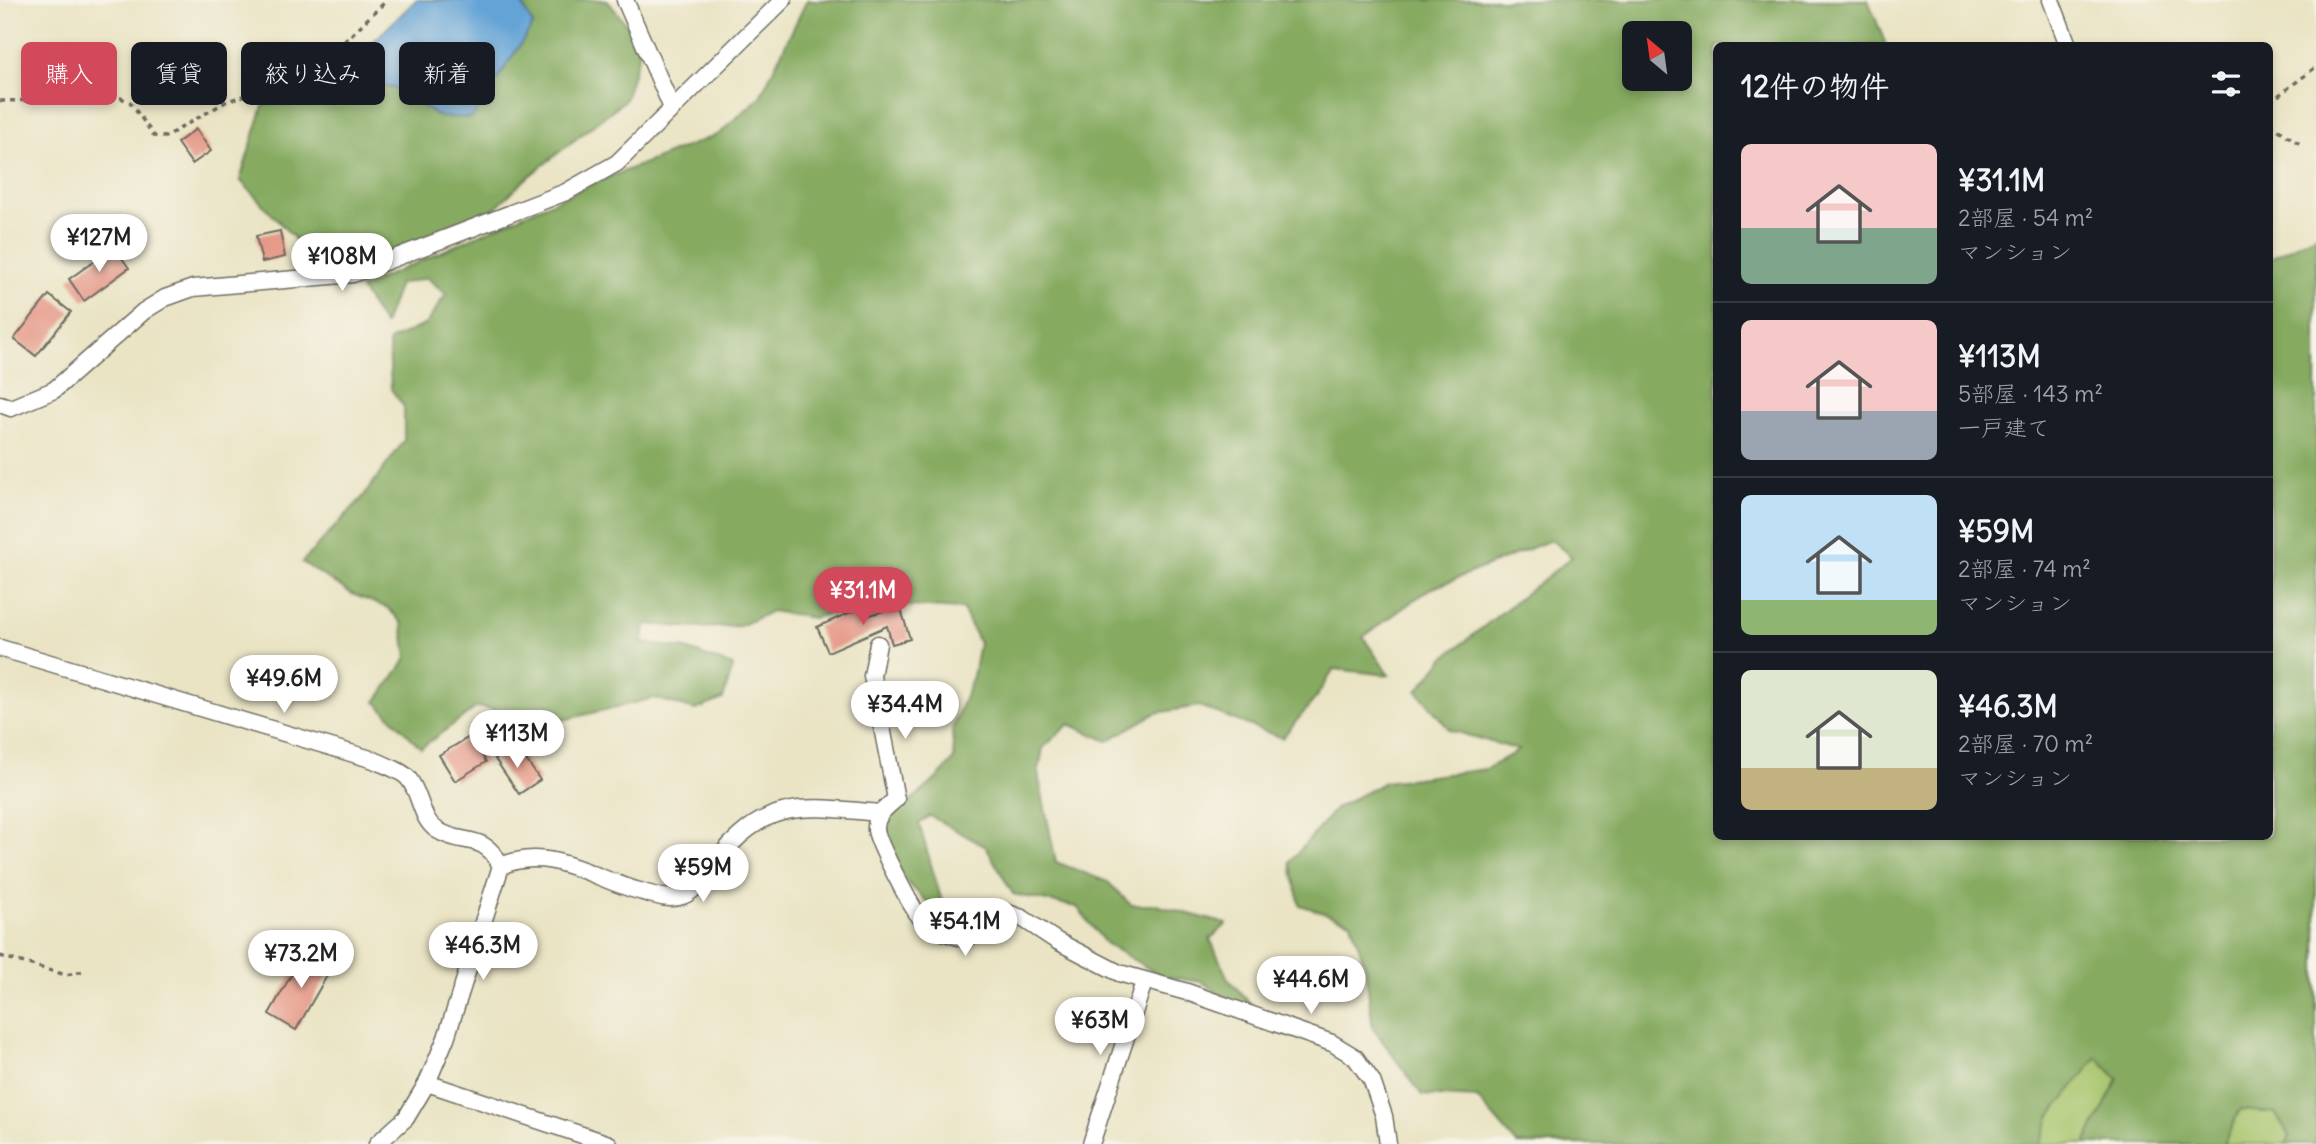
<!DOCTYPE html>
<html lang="ja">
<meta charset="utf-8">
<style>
body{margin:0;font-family:Delius,"Klee One",sans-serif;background:#242831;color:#f1f3f6;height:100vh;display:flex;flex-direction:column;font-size:26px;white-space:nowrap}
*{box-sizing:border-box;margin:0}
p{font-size:23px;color:#9ea1a6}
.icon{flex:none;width:38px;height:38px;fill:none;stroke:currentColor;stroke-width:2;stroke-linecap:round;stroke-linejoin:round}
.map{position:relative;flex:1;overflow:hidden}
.side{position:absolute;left:1713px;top:42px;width:560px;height:798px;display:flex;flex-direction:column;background:#171b24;border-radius:10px;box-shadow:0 4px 10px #0003}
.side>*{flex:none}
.hud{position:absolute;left:21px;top:42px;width:665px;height:63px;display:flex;gap:14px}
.needle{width:46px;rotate:331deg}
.tools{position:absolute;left:1622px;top:21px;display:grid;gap:14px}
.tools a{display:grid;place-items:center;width:70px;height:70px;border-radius:10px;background:#171b24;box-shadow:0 4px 10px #0003;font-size:35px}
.price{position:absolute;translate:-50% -60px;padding:0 16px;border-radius:24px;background:#fff;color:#222;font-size:23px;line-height:46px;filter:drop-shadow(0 2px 4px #0008)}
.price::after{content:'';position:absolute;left:50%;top:42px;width:21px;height:16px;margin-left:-10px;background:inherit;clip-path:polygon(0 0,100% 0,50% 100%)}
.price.current{background:#d1495b;color:#fff}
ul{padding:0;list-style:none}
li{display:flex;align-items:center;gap:21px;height:175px;padding:0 28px}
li+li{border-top:2px solid #363941}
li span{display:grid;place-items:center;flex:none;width:196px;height:140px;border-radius:10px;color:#555}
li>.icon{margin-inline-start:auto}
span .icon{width:84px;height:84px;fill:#fffc;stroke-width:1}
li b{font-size:30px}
h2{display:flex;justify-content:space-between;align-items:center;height:84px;padding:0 28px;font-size:30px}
.pill{padding:0 24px;border-radius:10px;background:#171b24;box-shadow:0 4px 10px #0003;font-size:24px;line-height:63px}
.pill.current{background:#d1495b;color:#fff}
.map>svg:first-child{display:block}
.green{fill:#a7c56c;stroke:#69784c;stroke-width:2}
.forest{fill:#85aa60;stroke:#586a46;stroke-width:2;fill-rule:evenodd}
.water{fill:#63a3d6;stroke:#476780;stroke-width:2}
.building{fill:#e59584}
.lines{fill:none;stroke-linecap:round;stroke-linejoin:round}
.minor-casing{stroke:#6e6c61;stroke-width:19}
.path{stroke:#6e6c61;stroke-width:3.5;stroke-dasharray:5 5;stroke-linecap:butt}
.minor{stroke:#fff;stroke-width:16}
</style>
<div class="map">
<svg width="2316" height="1144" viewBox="0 0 2316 1144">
<rect width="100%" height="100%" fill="#f7f3e8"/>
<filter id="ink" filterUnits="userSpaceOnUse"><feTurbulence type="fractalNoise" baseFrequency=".0143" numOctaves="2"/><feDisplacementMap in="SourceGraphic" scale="14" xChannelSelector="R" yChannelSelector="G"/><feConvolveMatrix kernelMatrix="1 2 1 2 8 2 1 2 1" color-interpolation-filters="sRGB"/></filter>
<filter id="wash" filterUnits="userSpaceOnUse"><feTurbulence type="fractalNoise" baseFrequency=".00686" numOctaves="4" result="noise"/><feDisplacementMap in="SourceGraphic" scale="28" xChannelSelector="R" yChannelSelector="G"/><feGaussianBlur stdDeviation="1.57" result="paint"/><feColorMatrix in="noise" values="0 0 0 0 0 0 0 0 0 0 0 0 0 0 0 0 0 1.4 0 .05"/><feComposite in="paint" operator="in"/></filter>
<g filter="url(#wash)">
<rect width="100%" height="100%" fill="#eae4c5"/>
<!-- green -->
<g class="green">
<path d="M 2097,1056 L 2118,1079 L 2085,1144 L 2040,1144 L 2051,1115 Z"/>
<path d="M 2240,1110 L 2275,1112 L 2290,1136 L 2286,1144 L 2223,1144 Z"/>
</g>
<!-- forest -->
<g class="forest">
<path d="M 520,0 L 607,0 L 642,44 L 625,100 L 528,177 L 472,229 L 329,276 L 240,180 L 263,106 L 336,78 L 394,88 L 440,117 L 533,25 Z"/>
<path d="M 807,0 L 1868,0 L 1886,45 L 1717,46 L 1717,836 L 2270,836 L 2270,258 L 2316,235 L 2316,1144 L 2286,1144 L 2290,1136 L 2275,1113 L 2240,1110 L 2223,1144 L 2085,1144 L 2118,1079 L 2097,1057 L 2051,1115 L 2040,1144 L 1517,1144 L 1477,1098 L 1422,1095 L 1373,1028 L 1365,966 L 1351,922 L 1300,905 L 1290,862 L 1336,808 L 1385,782 L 1486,769 L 1519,750 L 1450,730 L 1417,691 L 1444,658 L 1572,557 L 1551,540 L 1428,590 L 1363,637 L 1389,675 L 1334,669 L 1315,699 L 1282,738 L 1199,706 L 1156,713 L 1107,741 L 1069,724 L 1043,748 L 1038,774 L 1056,862 L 1108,882 L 1131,905 L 1156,905 L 1227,924 L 1210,939 L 1228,979 L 1252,1005 L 1235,1004 L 1202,982 L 1161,976 L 1105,943 L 1077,907 L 1013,894 L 986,847 L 930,816 L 919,824 L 945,912 L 930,905 L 892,867 L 882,818 C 910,802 934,785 954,759 L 952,730 L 973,676 L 979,643 L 963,609 L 909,606 L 899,595 L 813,618 L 772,611 L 740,626 L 696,628 L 646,624 L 642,643 L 686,649 L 733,666 L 723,699 L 696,710 L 654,698 L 563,720 L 477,707 L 421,748 L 376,702 L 407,658 L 402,623 L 388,608 L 352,594 L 302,562 L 362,498 L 404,441 L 404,407 L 391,389 L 389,341 L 426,324 L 446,294 L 427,278 L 399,284 L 384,325 L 360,288 L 597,182 L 719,134 L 760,97 ZM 1634,33 L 1680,33 L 1680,79 L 1634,79 Z"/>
</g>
<!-- water -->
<path class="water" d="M 416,0 L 520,0 L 533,25 L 472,118 L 440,117 L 394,88 L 336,78 Z"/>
<g id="blocks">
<!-- building -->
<g class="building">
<path d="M 196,129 L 211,151 L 192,164 L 177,143 Z"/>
<path d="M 280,231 L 285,257 L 262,262 L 256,236 Z"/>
<path d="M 114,247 L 129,268 L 84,301 L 69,279 Z"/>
<path d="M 49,295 L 71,312 L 36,356 L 14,339 Z"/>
<path d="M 900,606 L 910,639 L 892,644 L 887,626 L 828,652 L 817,627 L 862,607 L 867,616 Z"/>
<path d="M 471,736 L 486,762 L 455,781 L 439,755 Z"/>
<path d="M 516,745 L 540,780 L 519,794 L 495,759 Z"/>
<path d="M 306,949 L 333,965 L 296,1030 L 269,1014 Z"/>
</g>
</g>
</g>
<g filter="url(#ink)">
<use href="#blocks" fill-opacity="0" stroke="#6e6c61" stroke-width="2"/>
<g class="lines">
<!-- minor casing -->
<g class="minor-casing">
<g id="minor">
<path d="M 625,0 L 672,108"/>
<path d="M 2051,0 L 2068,45"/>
<path d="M 0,404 L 11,408 L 54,390 L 144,311 L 165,298 L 193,288 L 353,274 L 566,192 L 617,163 L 783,0"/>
<path d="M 878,644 L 872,676 L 896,799 C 886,808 875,815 876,830 C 878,843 912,910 921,918 C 934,930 950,935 966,939 L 1005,912 L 1022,918 L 1057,941 L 1119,973 L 1187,992 L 1332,1043 L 1355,1057 L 1372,1081 L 1384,1116 L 1388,1144"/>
<path d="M 0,648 L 374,760 C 384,765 401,770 408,778 C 421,793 420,819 437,830 C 464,847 483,831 501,866 L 446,1038 L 427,1083 L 406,1118 L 377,1144"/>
<path d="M 501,866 C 551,844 594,880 643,892 C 654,895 667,900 679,897 C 694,894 704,876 713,865 C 766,797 802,806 879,813"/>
<path d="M 427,1083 L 609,1144"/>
<path d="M 1091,1144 L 1144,982"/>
</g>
</g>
<!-- path -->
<g class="path">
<path d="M 0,101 L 121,98 L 130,102 L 154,136 L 165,137 L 227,101 L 309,76 L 387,0"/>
<path d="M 2270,102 L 2316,67"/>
<path d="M 2270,124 L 2300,144"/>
<path d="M 0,956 L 66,975 L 84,971"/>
</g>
<!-- minor -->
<use href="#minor" class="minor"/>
</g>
</g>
</svg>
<div class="tools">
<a><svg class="needle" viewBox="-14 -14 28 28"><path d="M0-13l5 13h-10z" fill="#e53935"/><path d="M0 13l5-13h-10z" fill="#9ea1a6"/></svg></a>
</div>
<b class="price" style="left:99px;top:274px">¥127M</b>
<b class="price" style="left:342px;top:293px">¥108M</b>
<b class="price current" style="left:863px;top:627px">¥31.1M</b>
<b class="price" style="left:284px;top:715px">¥49.6M</b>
<b class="price" style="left:905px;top:741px">¥34.4M</b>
<b class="price" style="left:517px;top:770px">¥113M</b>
<b class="price" style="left:703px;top:904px">¥59M</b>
<b class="price" style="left:965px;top:958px">¥54.1M</b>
<b class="price" style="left:483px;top:982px">¥46.3M</b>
<b class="price" style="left:301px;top:990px">¥73.2M</b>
<b class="price" style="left:1311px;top:1016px">¥44.6M</b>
<b class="price" style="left:1100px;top:1057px">¥63M</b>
<div class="hud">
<a class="pill current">購入</a>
<a class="pill">賃貸</a>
<a class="pill">絞り込み</a>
<a class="pill">新着</a>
</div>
<section class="side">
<h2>12件の物件<svg class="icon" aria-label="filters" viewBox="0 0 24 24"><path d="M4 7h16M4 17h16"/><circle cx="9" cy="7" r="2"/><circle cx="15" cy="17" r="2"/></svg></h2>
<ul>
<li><span style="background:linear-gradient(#f6c9c9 60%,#7fa58c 0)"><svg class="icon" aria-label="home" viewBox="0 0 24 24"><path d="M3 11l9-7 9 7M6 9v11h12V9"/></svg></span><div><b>¥31.1M</b><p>2部屋 · 54 m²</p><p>マンション</p></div></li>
<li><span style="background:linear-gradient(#f6c9c9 65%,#9aa5b1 0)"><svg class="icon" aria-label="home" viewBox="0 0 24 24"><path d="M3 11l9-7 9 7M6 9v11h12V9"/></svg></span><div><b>¥113M</b><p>5部屋 · 143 m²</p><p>一戸建て</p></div></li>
<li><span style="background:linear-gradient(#bfe0f5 75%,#8fb573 0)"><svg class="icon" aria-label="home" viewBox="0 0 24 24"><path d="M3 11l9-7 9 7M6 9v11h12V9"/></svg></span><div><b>¥59M</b><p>2部屋 · 74 m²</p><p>マンション</p></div></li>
<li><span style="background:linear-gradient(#dfe7d0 70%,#c2b280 0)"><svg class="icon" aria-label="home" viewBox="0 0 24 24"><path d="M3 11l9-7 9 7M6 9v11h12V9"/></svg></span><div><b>¥46.3M</b><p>2部屋 · 70 m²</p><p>マンション</p></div></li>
</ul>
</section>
</div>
